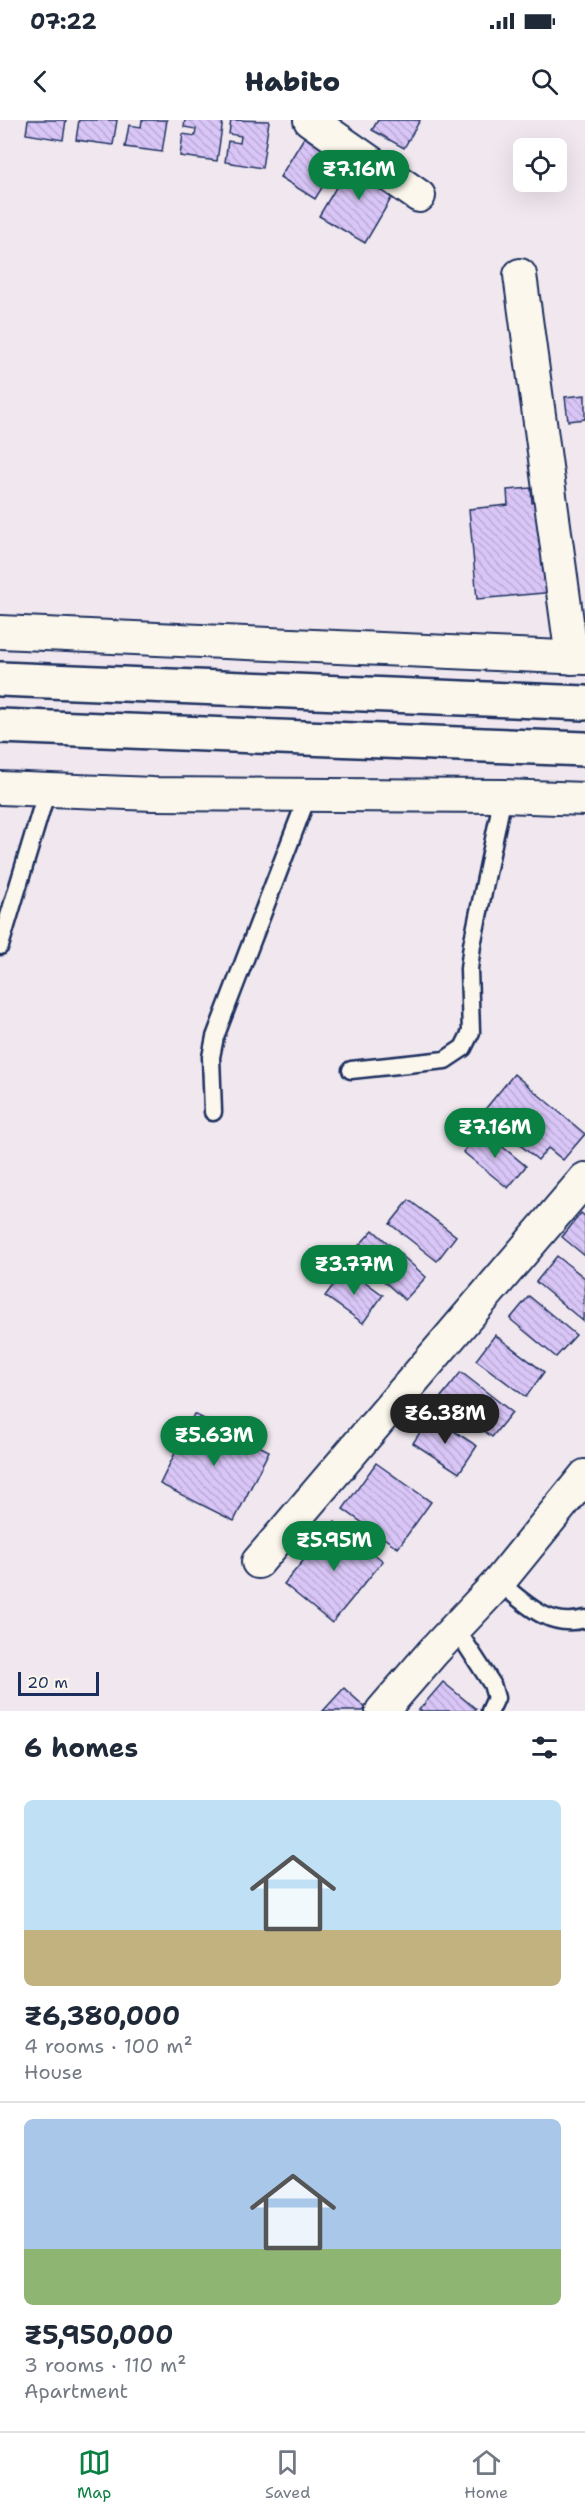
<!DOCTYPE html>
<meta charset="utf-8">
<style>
body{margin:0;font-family:"Shantell Sans",sans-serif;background:#f6f6f7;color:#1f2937;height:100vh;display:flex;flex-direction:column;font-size:22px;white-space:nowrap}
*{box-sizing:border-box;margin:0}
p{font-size:20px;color:#747a83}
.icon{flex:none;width:33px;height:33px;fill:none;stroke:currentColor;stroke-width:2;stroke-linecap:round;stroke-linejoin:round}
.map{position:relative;height:1591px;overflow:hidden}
.panel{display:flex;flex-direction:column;background:#fff;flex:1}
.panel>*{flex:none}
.controls{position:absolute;left:513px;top:18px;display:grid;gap:12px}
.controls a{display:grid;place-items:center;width:54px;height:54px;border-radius:9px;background:#fff;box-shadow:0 6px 24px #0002;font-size:30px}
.scale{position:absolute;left:18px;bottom:15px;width:81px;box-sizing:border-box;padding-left:6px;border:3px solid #1b2f5e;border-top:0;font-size:16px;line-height:21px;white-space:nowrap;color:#1b2f5e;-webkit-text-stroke:4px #fbf7ec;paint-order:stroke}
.price{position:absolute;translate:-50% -51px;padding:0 14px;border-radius:21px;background:#0b8043;color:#fff;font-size:20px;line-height:39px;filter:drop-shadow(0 2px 3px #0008)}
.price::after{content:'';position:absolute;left:50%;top:36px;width:18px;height:14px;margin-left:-9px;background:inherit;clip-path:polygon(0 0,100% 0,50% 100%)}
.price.on{background:#222;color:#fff}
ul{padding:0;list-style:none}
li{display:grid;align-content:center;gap:12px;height:318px;padding:0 24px}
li+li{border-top:2px solid #e0e1e3}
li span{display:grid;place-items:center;height:186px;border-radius:9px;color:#555}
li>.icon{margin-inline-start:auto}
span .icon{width:108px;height:108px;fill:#fffc;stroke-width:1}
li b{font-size:26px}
h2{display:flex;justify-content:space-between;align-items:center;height:72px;padding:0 24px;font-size:26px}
.status{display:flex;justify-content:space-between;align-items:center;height:42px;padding:0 30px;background:#fff;direction:ltr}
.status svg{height:16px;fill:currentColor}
header{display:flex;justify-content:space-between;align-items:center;height:78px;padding:0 24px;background:#fff;font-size:27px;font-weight:800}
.dock{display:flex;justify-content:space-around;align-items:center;height:84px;border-top:2px solid #e0e1e3;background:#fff;font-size:16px;color:#747a83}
.dock a{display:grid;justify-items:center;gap:3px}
.dock .on{color:#0b8043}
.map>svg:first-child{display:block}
.building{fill:url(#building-back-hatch);stroke:#1b2f5e;stroke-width:1.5}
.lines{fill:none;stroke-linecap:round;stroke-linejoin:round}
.service-casing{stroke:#1b2f5e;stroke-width:21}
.minor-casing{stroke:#1b2f5e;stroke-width:36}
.trunk-casing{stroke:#1b2f5e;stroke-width:38}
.service{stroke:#fbf7ec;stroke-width:16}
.minor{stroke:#fbf7ec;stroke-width:32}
.trunk{stroke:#fbf7ec;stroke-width:33}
</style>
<div class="status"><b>07:22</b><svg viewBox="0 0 49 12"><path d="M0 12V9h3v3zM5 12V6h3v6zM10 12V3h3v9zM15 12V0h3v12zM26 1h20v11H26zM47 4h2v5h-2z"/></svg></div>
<header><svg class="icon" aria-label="back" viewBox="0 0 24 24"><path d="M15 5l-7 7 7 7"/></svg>Habito<svg class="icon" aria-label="search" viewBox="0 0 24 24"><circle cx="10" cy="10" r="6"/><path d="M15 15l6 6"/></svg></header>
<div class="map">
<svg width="585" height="1591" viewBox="0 0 585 1591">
<defs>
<pattern id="building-back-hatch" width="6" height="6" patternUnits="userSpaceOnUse" patternTransform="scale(1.5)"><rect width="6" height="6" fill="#d9c6f7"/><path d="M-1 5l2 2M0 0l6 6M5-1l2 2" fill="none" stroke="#baaad6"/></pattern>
</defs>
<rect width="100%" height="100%" fill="#f1e8ef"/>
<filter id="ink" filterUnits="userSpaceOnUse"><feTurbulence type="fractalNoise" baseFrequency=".0167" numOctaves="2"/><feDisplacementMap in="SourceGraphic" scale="12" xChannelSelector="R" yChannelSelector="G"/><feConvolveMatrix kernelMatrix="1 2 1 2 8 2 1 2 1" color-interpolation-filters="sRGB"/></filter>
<g filter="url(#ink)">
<!-- building -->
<g class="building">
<path d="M 28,0 L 66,0 L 63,20 L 26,14 Z"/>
<path d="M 79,0 L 117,0 L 113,25 L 76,20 Z"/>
<path d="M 142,0 L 167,0 L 162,32 L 125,27 L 129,5 L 141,7 Z"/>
<path d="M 185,0 L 223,0 L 217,41 L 180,36 L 183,14 L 195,16 L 196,9 L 184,7 Z"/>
<path d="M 231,0 L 269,1 L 262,48 L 225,42 L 228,21 L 240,23 L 241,16 L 229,14 Z"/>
<path d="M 378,0 L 420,0 L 404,28 L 372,10 Z"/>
<path d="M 305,16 L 341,37 L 315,79 L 280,57 Z"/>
<path d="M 353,39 L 399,65 L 365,123 L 319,96 Z"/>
<path d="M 585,275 L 585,299 L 568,301 L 565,277 Z"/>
<path d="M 531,368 L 532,383 L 546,381 L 555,472 L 477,479 L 469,389 L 508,385 L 507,370 Z"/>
<path d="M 514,954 L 585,1014 L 563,1040 L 548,1028 L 538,1040 L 482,993 Z"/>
<path d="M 482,1010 L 526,1046 L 508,1068 L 463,1032 Z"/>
<path d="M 409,1080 L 456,1116 L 437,1141 L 390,1104 Z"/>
<path d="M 581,1093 L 585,1096 L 585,1136 L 562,1117 Z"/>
<path d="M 373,1110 L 426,1157 L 405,1180 L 352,1133 Z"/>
<path d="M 557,1136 L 585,1158 L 583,1201 L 536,1162 Z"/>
<path d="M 346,1148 L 383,1175 L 363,1203 L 325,1176 Z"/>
<path d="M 529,1176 L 576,1215 L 556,1237 L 510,1199 Z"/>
<path d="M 495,1215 L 544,1252 L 526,1277 L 476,1240 Z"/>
<path d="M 461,1252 L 512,1292 L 492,1317 L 441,1277 Z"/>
<path d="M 194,1294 L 269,1331 L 234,1401 L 160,1364 Z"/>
<path d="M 431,1296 L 477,1326 L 459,1353 L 413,1323 Z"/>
<path d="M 376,1343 L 431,1382 L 398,1428 L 343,1389 Z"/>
<path d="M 335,1402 L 383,1441 L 332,1503 L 284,1464 Z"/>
<path d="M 443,1562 L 476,1589 L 475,1591 L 418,1591 Z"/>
<path d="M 344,1568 L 366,1588 L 363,1591 L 323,1591 Z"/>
</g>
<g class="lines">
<!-- service casing -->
<g class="service-casing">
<g id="service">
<path d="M 0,826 L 47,670"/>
<path d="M 351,950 L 445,940 L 463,928 L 471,912 L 469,849 L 472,825 L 503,676"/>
<path d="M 213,992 L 211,937 L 215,917 L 308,675"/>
<path d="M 499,1462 C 525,1483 548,1509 585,1499"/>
<path d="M 456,1509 L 492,1564 L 496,1578 L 490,1591"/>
</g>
</g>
<!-- minor casing -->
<g class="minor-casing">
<g id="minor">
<path d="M 310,0 L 419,76"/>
<path d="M 520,155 L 572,538"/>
<path d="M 0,512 L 585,538"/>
<path d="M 0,668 L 153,674 L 503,676 L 585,679"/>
<path d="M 258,1442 L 585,1059"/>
<path d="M 382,1591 L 433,1532 L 499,1462 L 585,1356"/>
</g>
</g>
<!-- trunk casing -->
<g class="trunk-casing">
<g id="trunk">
<path d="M 0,559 L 585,583"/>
<path d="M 0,606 L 585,629"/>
</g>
</g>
<!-- service -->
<use href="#service" class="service"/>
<!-- minor -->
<use href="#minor" class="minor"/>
<!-- trunk -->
<use href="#trunk" class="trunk"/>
</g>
</g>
</svg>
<div class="controls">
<a><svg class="icon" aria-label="locate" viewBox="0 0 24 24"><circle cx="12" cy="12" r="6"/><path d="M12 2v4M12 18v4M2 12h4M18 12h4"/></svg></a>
</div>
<div class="scale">20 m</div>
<b class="price" style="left:359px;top:81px">₹7.16M</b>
<b class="price" style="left:495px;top:1039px">₹7.16M</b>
<b class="price" style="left:354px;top:1176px">₹3.77M</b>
<b class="price on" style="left:445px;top:1325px">₹6.38M</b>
<b class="price" style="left:214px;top:1347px">₹5.63M</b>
<b class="price" style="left:334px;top:1452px">₹5.95M</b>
</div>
<section class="panel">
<h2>6 homes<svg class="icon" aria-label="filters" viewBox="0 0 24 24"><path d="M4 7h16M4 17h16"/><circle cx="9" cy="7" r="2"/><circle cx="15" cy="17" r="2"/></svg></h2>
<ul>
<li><span style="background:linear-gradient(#bfe0f5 70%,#c2b280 0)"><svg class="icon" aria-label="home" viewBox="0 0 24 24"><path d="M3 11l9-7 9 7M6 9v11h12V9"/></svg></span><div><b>₹6,380,000</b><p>4 rooms · 100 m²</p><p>House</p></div></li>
<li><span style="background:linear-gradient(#a9c7e8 70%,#8fb573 0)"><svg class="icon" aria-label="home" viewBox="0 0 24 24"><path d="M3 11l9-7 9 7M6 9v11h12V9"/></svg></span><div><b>₹5,950,000</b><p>3 rooms · 110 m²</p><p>Apartment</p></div></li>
</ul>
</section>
<nav class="dock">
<a class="on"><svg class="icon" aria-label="map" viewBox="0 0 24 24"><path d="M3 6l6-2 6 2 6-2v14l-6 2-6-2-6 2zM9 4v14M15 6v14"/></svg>Map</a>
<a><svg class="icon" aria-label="saved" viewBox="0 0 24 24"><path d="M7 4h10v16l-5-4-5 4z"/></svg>Saved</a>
<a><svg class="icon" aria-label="home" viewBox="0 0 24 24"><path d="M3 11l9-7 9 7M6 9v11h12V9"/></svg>Home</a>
</nav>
